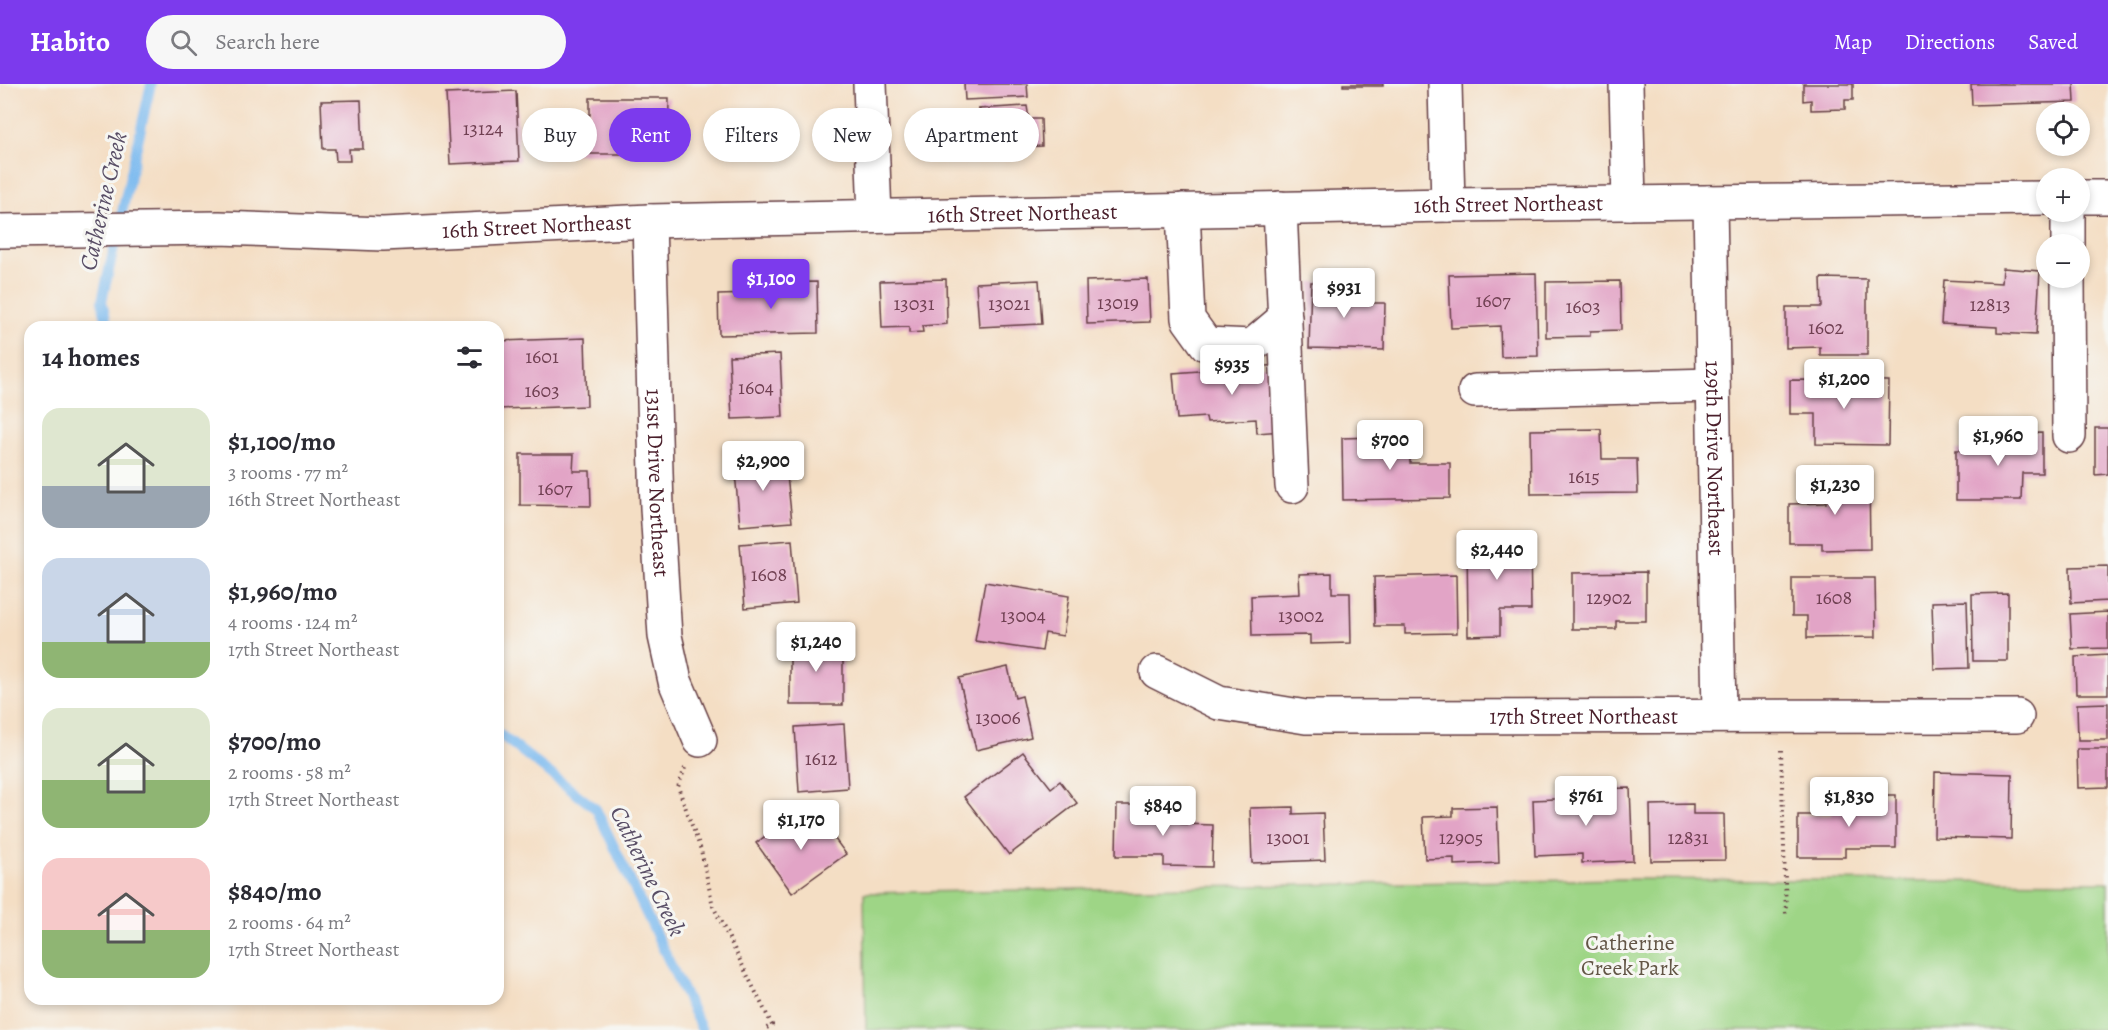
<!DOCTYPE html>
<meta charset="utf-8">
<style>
body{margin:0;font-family:Alegreya,serif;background:#f7f7f7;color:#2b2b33;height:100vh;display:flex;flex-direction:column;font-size:22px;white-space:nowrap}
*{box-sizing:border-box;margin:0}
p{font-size:20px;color:#7c7c81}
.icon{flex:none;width:33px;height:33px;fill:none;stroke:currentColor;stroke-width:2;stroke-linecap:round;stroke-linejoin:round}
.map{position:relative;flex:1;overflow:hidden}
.panel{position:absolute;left:24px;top:237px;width:480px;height:684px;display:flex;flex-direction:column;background:#fff;border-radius:18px;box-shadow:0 3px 9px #0003}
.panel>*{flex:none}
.hud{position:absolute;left:522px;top:24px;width:570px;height:54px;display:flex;gap:12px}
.tools{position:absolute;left:2036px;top:18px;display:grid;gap:12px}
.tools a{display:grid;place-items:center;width:54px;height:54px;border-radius:50%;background:#fff;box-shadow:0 3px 9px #0003;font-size:30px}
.price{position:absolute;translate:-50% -51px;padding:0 14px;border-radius:6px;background:#fff;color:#222;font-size:20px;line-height:39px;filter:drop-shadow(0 2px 3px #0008)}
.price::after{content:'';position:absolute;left:50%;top:36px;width:18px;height:14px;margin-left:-9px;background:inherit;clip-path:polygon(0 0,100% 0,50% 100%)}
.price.current{background:#7c3aed;color:#fff}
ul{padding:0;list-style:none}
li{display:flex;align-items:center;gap:18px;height:150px;padding:0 18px}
li span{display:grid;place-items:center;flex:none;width:168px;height:120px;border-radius:18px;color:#555}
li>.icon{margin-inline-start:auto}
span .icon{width:72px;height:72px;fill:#fffc;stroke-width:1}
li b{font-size:26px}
h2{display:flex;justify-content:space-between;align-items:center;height:72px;padding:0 18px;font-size:26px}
.tag{padding:0 21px;border-radius:27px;background:#fff;box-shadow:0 3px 9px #0003;font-size:21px;line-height:54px}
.tag.current{background:#7c3aed;color:#fff}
header{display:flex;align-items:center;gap:36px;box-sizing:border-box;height:84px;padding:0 30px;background:#7c3aed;color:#fff}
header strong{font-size:28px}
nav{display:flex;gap:33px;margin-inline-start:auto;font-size:21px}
.search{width:420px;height:54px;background:#f7f7f7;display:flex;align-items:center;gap:15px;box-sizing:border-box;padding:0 21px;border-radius:33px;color:#7c7c81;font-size:22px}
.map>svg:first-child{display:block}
.green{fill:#9ed586;stroke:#747a58;stroke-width:1.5}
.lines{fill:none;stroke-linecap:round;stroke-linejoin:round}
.stream{stroke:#7cbaef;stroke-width:10}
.building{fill:#e2a4c6}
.minor-casing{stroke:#643c42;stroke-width:36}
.path{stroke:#643c42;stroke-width:4;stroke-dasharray:1.5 4.5;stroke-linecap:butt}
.minor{stroke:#fff;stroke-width:33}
.labels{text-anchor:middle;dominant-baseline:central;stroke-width:6;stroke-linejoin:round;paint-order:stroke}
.number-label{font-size:20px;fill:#704052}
.street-label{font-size:22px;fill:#4a1f2b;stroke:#f6f6f2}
.park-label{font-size:22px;fill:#635646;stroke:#f6f6f2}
.water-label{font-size:24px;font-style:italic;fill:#594e66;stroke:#f6f6f2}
</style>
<header>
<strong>Habito</strong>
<div class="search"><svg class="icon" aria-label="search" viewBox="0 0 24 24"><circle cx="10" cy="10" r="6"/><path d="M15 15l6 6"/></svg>Search here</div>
<nav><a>Map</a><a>Directions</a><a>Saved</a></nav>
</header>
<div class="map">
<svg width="2108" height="946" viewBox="0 0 2108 946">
<rect width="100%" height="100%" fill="#f6f6f2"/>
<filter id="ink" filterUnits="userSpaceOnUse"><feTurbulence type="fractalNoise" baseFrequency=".0167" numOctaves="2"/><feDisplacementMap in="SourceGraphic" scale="12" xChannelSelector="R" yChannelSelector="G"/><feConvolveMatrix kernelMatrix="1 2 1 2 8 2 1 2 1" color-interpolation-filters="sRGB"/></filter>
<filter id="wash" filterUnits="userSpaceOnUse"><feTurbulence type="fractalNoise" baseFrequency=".008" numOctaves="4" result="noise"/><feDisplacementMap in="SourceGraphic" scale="24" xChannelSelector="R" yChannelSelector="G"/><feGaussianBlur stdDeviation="1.35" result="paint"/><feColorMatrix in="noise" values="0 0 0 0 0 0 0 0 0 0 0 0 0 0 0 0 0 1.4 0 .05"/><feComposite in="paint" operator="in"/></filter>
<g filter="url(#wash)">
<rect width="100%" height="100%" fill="#f4dec4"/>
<!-- green -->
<path class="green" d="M 1623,795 L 2108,798 L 2108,946 L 866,946 L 864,809 Z"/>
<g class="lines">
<!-- stream -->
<g class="stream">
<path d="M 108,243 L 102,217 L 151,0"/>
<path d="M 498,649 L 596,725 L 702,946"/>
</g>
</g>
<g id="blocks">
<!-- building -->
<g class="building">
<path d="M 964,0 L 1027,0 L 1028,13 L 965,16 Z"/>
<rect x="1343" y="0" width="40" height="2"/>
<path d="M 1803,0 L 1853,0 L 1853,16 L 1845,16 L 1845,25 L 1811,26 L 1811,16 L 1803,17 Z"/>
<path d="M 1971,0 L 2074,0 L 2075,18 L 1972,21 Z"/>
<path d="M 516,7 L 519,77 L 450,80 L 446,10 Z"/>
<path d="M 590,14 L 669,14 L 668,70 L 543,70 L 543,30 L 590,31 Z"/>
<path d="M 361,16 L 363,65 L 349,65 L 350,77 L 336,77 L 335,65 L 323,65 L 321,17 Z"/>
<path d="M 1027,22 L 1029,35 L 1041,35 L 1042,62 L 981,65 L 978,25 Z"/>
<path d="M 2003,184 L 2040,187 L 2036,251 L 1997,249 L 1997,243 L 1941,240 L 1944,196 L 2002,199 Z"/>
<path d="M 1536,189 L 1538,272 L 1501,273 L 1500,242 L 1451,244 L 1449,191 Z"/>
<path d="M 1821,194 L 1867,195 L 1867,271 L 1820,271 L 1820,263 L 1786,264 L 1786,223 L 1822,223 Z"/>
<path d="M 946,195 L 947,240 L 922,242 L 923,248 L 909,249 L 909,243 L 882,244 L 880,197 Z"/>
<path d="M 1148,195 L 1150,238 L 1087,240 L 1086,197 Z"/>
<path d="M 1039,196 L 1042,240 L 979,243 L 976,199 Z"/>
<path d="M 1620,197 L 1621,246 L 1590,247 L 1590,252 L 1546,253 L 1546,198 Z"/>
<path d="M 817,198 L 818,249 L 719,251 L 718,211 L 752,210 L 752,199 Z"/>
<path d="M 1311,198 L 1353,198 L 1353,219 L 1385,219 L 1384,266 L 1309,264 Z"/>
<path d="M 585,254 L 587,322 L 498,325 L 498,257 Z"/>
<path d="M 780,270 L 783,333 L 732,335 L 729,272 Z"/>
<path d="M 1279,281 L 1283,347 L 1257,349 L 1256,335 L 1207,338 L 1206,333 L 1177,335 L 1173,289 Z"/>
<path d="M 1790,296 L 1889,297 L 1888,361 L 1816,360 L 1816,330 L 1790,330 Z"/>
<path d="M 2095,344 L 2108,344 L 2108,390 L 2095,391 Z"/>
<path d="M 1601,345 L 1602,375 L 1637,375 L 1638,409 L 1531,410 L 1530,346 Z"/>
<path d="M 2042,349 L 2042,389 L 2022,389 L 2021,416 L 1956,416 L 1956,366 L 1979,366 L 1979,356 L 2001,356 L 2002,350 Z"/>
<path d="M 1410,352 L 1410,379 L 1450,379 L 1450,414 L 1343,416 L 1342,354 Z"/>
<path d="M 520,370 L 574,370 L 573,387 L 590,387 L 591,422 L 520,421 Z"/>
<path d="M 785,373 L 792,438 L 740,442 L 734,378 Z"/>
<path d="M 1869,391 L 1870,465 L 1822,466 L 1822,459 L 1789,459 L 1789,420 L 1826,419 L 1826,392 Z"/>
<path d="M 1530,453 L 1531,526 L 1500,526 L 1500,551 L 1468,552 L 1467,454 Z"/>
<path d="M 792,456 L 797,519 L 745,524 L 740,460 Z"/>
<path d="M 2108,482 L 2108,517 L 2071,519 L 2070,483 Z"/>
<path d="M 1646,488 L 1646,537 L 1616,537 L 1616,545 L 1572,545 L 1572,489 Z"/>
<path d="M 1332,489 L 1332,509 L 1350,509 L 1351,559 L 1310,560 L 1310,551 L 1252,552 L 1251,512 L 1300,510 L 1299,490 Z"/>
<path d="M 1456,491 L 1457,549 L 1405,550 L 1405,542 L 1375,542 L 1374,493 Z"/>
<path d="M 1792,494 L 1875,494 L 1876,553 L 1807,554 L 1807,532 L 1792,532 Z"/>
<path d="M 985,498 L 1069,512 L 1063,552 L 1045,549 L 1042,567 L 975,557 Z"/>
<path d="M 2008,509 L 2008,577 L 1973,577 L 1972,510 Z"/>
<path d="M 1967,517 L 1969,584 L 1934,585 L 1932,518 Z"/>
<path d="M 2108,528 L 2108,564 L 2072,565 L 2070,530 Z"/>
<rect x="790" y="557" width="53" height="64"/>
<path d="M 2108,571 L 2108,610 L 2076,610 L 2075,573 Z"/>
<path d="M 1008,583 L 1015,614 L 1022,612 L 1031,653 L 976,666 L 959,594 Z"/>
<path d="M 2108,619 L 2108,656 L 2078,656 L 2077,620 Z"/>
<path d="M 844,640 L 848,704 L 799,708 L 795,643 Z"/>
<path d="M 2077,665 L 2108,665 L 2108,703 L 2078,704 Z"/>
<path d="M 1023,668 L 1051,704 L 1060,697 L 1077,719 L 1009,771 L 964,713 Z"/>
<path d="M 1935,688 L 2012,690 L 2011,755 L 1934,753 Z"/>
<path d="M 1630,704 L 1633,777 L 1582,779 L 1582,770 L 1535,772 L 1533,716 L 1575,714 L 1576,726 L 1592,725 L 1592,705 Z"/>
<path d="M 1854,711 L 1896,711 L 1896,764 L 1845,764 L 1845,773 L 1798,773 L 1798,731 L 1832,731 L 1831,721 L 1854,721 Z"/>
<path d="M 1693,720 L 1693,730 L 1724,730 L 1725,776 L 1651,777 L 1650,721 Z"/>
<path d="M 1117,721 L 1157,721 L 1157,731 L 1181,731 L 1181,740 L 1213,741 L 1212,783 L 1164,782 L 1164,772 L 1116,772 Z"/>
<path d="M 1293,723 L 1293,730 L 1323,729 L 1325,776 L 1252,779 L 1250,724 Z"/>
<path d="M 1497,723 L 1499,779 L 1454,781 L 1454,774 L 1425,775 L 1423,733 L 1453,732 L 1453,724 Z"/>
<path d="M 815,728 L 846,770 L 792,809 L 756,759 L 786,737 L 792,745 Z"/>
</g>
</g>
</g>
<g filter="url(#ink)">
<use href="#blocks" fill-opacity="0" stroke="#643c42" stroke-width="1.5"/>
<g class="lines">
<!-- minor casing -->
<g class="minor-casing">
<g id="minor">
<path d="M 870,0 L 875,132"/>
<path d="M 1445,0 L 1448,121"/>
<path d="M 1626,0 L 1629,119"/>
<path d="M 2079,113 L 2108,113"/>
<path id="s1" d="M 1710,118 L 1719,631"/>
<path d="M 1280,124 L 1292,402"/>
<path d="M 1183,126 L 1188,235 L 1206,260 L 1252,262 L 1285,234"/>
<path d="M 2068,128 L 2068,160"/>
<path id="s2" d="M 649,137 L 657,424 L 665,552 L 675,597 L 700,656"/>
<path id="s3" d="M 0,147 L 219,144 L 383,150 L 649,137 L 1448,121 L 2046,114"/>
<path d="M 2068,194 L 2069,352"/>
<path d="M 1475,307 L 1713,301"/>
<path id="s4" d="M 1157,588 L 1219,619 L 1306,633 L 2017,632"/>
</g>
</g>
<!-- path -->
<g class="path">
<path d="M 1781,666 L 1786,830"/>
<path d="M 685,684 L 678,703 L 701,766 L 713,822 L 772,941 L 763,946"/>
</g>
<!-- minor -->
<use href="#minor" class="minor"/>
</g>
</g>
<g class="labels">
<!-- number labels -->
<g class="number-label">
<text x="483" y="44">13124</text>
<text x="1493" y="216">1607</text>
<text x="1118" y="218">13019</text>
<text x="914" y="219">13031</text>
<text x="1009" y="219">13021</text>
<text x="1990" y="220">12813</text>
<text x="1583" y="222">1603</text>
<text x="1826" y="243">1602</text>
<text x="542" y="272">1601</text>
<text x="756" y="303">1604</text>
<text x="542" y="306">1603</text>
<text x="1584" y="392">1615</text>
<text x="555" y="404">1607</text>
<text x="769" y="490">1608</text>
<text x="1609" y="513">12902</text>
<text x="1834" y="513">1608</text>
<text x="1023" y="531">13004</text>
<text x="1301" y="531">13002</text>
<text x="998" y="633">13006</text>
<text x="821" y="674">1612</text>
<text x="1288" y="753">13001</text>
<text x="1461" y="753">12905</text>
<text x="1688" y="753">12831</text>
</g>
<!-- street labels -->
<g class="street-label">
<text stroke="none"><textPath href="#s3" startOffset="1509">16th Street Northeast</textPath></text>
<text stroke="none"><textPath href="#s3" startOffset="1023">16th Street Northeast</textPath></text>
<text stroke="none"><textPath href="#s3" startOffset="537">16th Street Northeast</textPath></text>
<text stroke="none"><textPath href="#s1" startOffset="256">129th Drive Northeast</textPath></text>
<text stroke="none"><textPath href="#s2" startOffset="262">131st Drive Northeast</textPath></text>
<text stroke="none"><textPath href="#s4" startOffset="435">17th Street Northeast</textPath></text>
</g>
<!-- park labels -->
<g class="park-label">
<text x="1630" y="859">Catherine<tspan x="1630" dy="25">Creek Park</tspan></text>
</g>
<!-- water labels -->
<g class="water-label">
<text transform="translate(103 117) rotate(-77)">Catherine Creek</text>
<text transform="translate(648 787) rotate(64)">Catherine Creek</text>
</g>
</g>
</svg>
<div class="tools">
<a><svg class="icon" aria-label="locate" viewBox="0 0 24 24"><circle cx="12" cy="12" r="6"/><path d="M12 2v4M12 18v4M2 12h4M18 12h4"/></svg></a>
<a>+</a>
<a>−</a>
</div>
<b class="price current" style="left:771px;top:226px">$1,100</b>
<b class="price" style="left:1344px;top:235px">$931</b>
<b class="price" style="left:1232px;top:312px">$935</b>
<b class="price" style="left:1844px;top:326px">$1,200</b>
<b class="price" style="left:1998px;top:383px">$1,960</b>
<b class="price" style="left:1390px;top:387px">$700</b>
<b class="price" style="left:763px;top:408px">$2,900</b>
<b class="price" style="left:1835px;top:432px">$1,230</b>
<b class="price" style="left:1497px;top:497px">$2,440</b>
<b class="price" style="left:816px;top:589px">$1,240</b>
<b class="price" style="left:1586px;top:743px">$761</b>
<b class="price" style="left:1849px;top:744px">$1,830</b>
<b class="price" style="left:1163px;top:753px">$840</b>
<b class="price" style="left:801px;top:767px">$1,170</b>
<div class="hud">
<a class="tag">Buy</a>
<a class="tag current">Rent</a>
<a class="tag">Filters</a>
<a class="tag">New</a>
<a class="tag">Apartment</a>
</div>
<section class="panel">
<h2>14 homes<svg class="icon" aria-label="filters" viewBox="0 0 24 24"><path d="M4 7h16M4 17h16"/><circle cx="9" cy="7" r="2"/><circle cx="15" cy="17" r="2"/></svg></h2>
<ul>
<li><span style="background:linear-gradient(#dfe7d0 65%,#9aa5b1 0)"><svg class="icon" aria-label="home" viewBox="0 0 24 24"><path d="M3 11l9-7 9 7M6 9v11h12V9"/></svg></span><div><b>$1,100/mo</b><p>3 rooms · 77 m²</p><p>16th Street Northeast</p></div></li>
<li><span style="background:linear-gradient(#c9d6e8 70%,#8fb573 0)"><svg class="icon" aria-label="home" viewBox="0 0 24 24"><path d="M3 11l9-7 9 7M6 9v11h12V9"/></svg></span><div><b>$1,960/mo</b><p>4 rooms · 124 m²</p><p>17th Street Northeast</p></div></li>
<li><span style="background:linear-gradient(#dfe7d0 60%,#8fb573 0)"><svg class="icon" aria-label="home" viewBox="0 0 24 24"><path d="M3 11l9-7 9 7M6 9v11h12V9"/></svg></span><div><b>$700/mo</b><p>2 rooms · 58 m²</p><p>17th Street Northeast</p></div></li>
<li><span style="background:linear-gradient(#f6c9c9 60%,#8fb573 0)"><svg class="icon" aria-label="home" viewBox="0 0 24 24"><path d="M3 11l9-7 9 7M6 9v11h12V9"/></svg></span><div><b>$840/mo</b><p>2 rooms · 64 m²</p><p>17th Street Northeast</p></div></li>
</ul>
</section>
</div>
